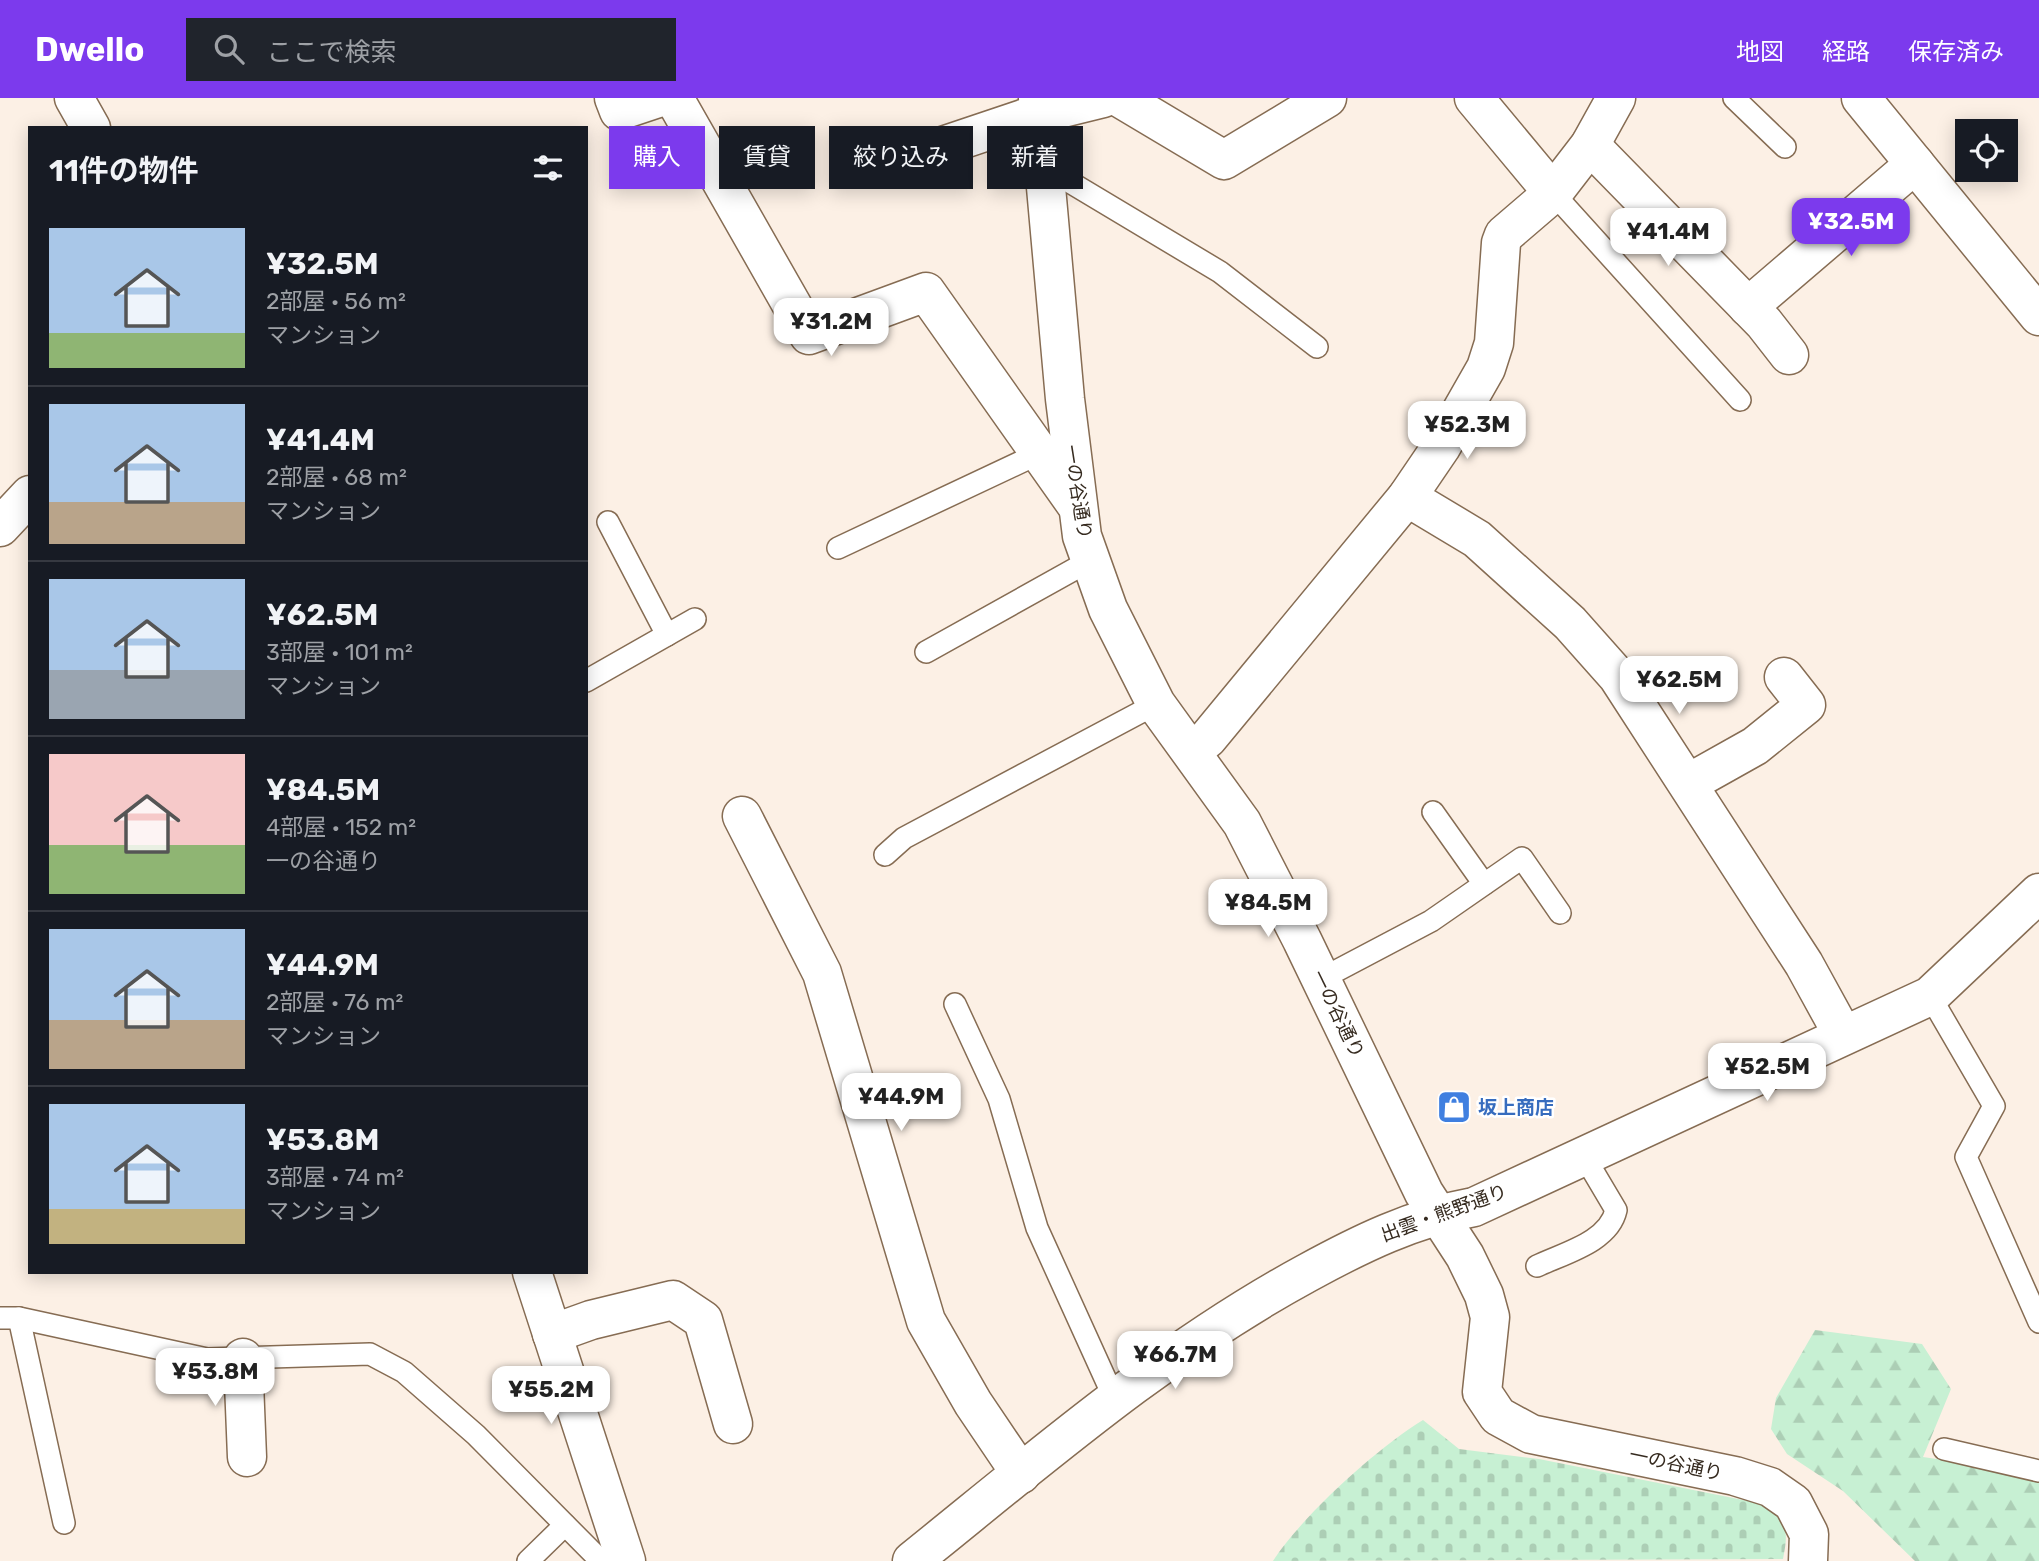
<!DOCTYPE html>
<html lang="ja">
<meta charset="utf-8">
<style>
body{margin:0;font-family:Rubik,"Noto Sans JP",sans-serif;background:#20242c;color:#f1f3f6;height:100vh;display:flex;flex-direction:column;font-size:26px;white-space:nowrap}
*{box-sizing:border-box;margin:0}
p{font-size:23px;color:#9ea1a6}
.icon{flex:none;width:38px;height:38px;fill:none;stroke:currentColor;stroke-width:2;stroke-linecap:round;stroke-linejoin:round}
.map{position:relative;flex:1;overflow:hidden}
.side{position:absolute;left:28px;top:28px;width:560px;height:1148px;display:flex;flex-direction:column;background:#171b24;border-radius:0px;box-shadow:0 4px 18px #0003}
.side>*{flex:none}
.top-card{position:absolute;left:609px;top:28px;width:665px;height:63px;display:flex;gap:14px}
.controls{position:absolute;left:1955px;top:21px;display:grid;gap:14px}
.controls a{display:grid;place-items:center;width:63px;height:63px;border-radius:0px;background:#171b24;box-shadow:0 4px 18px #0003;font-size:35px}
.price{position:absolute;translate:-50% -60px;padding:0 16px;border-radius:14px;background:#fff;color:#222;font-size:23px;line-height:46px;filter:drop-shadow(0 2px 4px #0008)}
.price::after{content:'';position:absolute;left:50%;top:42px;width:21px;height:16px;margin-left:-10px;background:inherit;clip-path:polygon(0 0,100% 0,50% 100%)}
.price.on{background:#7c3aed;color:#fff}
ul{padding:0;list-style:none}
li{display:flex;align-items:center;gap:21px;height:175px;padding:0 21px}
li+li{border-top:2px solid #363941}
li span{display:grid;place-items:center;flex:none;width:196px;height:140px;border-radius:0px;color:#555}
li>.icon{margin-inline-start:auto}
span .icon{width:84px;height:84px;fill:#fffc;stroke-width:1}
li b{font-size:30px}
h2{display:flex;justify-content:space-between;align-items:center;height:84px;padding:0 21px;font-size:30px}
.tag{padding:0 24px;border-radius:0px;background:#171b24;box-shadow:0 4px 18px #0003;font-size:24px;line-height:63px}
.tag.on{background:#7c3aed;color:#fff}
header{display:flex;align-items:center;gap:42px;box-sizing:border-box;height:98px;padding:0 35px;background:#7c3aed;color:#fff}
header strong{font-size:33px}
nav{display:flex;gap:38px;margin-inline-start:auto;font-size:24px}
.search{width:490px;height:63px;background:#20242c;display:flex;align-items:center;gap:18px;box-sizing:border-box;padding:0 24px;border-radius:0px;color:#9ea1a6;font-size:26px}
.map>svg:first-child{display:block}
.forest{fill:url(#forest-firs)}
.cemetery{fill:url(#cemetery-stones)}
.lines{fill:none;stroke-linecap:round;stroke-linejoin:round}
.service-casing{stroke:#866c53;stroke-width:24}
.minor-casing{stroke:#866c53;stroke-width:41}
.service{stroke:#fff;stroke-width:21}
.minor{stroke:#fff;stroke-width:38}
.labels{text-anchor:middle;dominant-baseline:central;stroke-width:5;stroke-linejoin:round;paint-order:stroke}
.street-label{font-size:19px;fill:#362b20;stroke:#fff}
.shop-label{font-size:19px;font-weight:bold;fill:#366cbe;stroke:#fff;text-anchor:start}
</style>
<header>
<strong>Dwello</strong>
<div class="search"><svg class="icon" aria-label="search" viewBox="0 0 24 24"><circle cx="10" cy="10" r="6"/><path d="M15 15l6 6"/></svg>ここで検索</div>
<nav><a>地図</a><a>経路</a><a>保存済み</a></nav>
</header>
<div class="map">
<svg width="2039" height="1463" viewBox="0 0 2039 1463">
<defs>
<pattern id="forest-firs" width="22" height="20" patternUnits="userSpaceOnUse" patternTransform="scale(1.75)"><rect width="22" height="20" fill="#c7f0d3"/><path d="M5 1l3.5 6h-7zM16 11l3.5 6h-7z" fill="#acceb5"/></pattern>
<pattern id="cemetery-stones" width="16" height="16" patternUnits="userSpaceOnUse" patternTransform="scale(1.75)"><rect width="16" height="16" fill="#c7f0d3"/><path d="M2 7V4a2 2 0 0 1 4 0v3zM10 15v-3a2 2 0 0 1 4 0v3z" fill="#acceb5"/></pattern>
</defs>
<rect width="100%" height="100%" fill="#fcf0e5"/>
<!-- forest -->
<path class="forest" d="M 1815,1232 L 1922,1246 L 1951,1291 L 1923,1359 L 2039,1376 L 2039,1463 L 1915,1463 L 1843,1393 L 1787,1356 L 1771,1331 L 1776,1300 Z"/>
<!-- cemetery -->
<path class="cemetery" d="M 1423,1322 L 1459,1351 L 1539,1361 L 1763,1406 C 1787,1425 1789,1431 1783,1461 L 1273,1463 C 1302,1418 1377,1350 1423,1322 Z"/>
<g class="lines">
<!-- service casing -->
<g class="service-casing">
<g id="service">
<path d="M 1734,0 L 1785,49"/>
<path d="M 1043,68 L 1220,174 L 1317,249"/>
<path d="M 1553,95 L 1740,302"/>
<path d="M 608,424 L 667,537"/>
<path d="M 838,450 L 1040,355"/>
<path d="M 926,554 L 1091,462"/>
<path d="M 586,583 L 695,521"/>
<path d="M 1433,714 L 1484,786"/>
<path d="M 885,757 L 904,740 L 1156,606"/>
<path d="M 1321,881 L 1431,823 L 1522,760 L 1560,815"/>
<path d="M 1930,898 L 1994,1008 L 1966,1059 L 2039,1224"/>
<path d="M 955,906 L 999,1001 L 1037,1130 L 1115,1302"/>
<path d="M 1537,1168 C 1564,1155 1609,1144 1616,1112 L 1584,1058"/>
<path d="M 0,1220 L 19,1220 L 207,1261 L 370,1256 L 404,1274 L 476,1337 L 601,1463"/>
<path d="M 19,1220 L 64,1425"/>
<path d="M 1944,1351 L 2039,1373"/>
<path d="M 528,1463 L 565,1427"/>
</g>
</g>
<!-- minor casing -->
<g class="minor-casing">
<g id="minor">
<path d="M 74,0 L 91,30"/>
<path d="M 614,0 L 619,13 L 658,0"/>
<path d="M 674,0 L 809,237 L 926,194 L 1075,405"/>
<path d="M 1038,0 L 1065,301 L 1082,438 L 1108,511 L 1156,606 L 1242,725 L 1302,842 L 1424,1095 L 1465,1158 L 1484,1197 L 1490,1219 L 1482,1294 L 1498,1318 L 1531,1336 L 1735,1378 L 1770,1389 L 1793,1405 L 1809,1436 L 1808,1463"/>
<path d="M 1120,0 L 1224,62 L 1327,0"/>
<path d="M 1474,0 L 1553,95"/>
<path d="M 1861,0 L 2039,218"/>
<path d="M 1590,47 L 1764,225 L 1789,257"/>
<path d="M 916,57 L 1038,16 L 1103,0"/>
<path d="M 1748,209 L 1915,66"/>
<path d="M 1407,399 L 1477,441 L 1570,525 L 1618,579 L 1804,866 L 1843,937"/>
<path d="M 0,429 L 30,397"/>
<path d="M 1192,653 L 1208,640 L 1407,399 L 1441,349 L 1486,270 L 1494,245 L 1501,145 L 1504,137 L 1553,95 L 1590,47 L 1616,0"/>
<path d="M 1689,685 L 1755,648 L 1806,607 L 1784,579"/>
<path d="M 742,718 L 822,875 L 926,1223 L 973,1305 L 1021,1376"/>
<path d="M 532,1174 L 626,1463"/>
<path d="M 552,1236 L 591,1222 L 673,1202 L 703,1222 L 733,1326"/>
<path d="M 243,1260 L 247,1359"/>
<path d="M 912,1463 C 1039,1361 1163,1253 1307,1175 C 1360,1146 1413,1120 1474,1109 L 1930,898 L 2039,795"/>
</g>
</g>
<!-- service -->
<use href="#service" class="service"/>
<!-- minor -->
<use href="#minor" class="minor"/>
</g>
<!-- icons -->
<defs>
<g id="shop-square" transform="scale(1.75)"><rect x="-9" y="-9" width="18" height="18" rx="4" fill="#3f7fe0" stroke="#fff"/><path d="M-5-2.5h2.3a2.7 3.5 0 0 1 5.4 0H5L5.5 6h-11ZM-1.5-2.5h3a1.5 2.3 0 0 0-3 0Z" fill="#fff"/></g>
</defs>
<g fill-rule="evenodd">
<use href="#shop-square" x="1454" y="1009"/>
</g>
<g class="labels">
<!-- street labels -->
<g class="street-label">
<text transform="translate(1078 394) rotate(81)">一の谷通り</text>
<text transform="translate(1338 916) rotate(64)">一の谷通り</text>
<text transform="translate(1444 1115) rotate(-20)">出雲・熊野通り</text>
<text transform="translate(1676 1366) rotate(12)">一の谷通り</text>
</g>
<!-- shop labels -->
<g class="shop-label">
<text x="1478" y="1009">坂上商店</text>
</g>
</g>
</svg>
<div class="controls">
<a><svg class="icon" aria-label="locate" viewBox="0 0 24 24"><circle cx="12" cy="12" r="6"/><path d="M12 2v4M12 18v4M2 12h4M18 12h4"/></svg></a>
</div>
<b class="price on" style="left:1851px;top:160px">¥32.5M</b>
<b class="price" style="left:1668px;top:170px">¥41.4M</b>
<b class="price" style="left:831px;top:260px">¥31.2M</b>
<b class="price" style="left:1467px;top:363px">¥52.3M</b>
<b class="price" style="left:1679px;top:618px">¥62.5M</b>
<b class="price" style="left:1268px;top:841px">¥84.5M</b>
<b class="price" style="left:1767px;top:1005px">¥52.5M</b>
<b class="price" style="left:901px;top:1035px">¥44.9M</b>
<b class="price" style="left:1175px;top:1293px">¥66.7M</b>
<b class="price" style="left:215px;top:1310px">¥53.8M</b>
<b class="price" style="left:551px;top:1328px">¥55.2M</b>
<div class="top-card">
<a class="tag on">購入</a>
<a class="tag">賃貸</a>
<a class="tag">絞り込み</a>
<a class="tag">新着</a>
</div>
<section class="side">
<h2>11件の物件<svg class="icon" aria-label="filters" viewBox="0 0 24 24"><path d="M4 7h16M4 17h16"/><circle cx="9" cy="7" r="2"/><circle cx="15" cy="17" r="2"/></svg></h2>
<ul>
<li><span style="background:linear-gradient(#a9c7e8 75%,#8fb573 0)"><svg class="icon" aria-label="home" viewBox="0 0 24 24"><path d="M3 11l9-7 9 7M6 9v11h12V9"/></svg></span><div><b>¥32.5M</b><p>2部屋 · 56 m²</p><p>マンション</p></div></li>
<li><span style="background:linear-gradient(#a9c7e8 70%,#b9a48a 0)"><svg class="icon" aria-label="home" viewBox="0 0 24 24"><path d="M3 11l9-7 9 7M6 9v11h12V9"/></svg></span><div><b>¥41.4M</b><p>2部屋 · 68 m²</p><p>マンション</p></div></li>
<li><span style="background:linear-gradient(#a9c7e8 65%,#9aa5b1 0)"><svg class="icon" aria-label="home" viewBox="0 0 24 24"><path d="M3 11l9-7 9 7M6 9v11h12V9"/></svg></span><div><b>¥62.5M</b><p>3部屋 · 101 m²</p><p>マンション</p></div></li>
<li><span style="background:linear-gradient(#f6c9c9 65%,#8fb573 0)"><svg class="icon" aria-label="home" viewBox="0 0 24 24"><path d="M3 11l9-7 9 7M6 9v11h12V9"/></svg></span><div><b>¥84.5M</b><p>4部屋 · 152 m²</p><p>一の谷通り</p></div></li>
<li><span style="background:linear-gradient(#a9c7e8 65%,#b9a48a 0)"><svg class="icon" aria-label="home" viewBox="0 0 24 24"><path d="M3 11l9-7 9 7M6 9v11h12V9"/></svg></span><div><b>¥44.9M</b><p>2部屋 · 76 m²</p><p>マンション</p></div></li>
<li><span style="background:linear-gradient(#a9c7e8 75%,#c2b280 0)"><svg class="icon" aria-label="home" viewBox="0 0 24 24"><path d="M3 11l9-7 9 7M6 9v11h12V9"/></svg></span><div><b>¥53.8M</b><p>3部屋 · 74 m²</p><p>マンション</p></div></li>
</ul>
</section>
</div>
